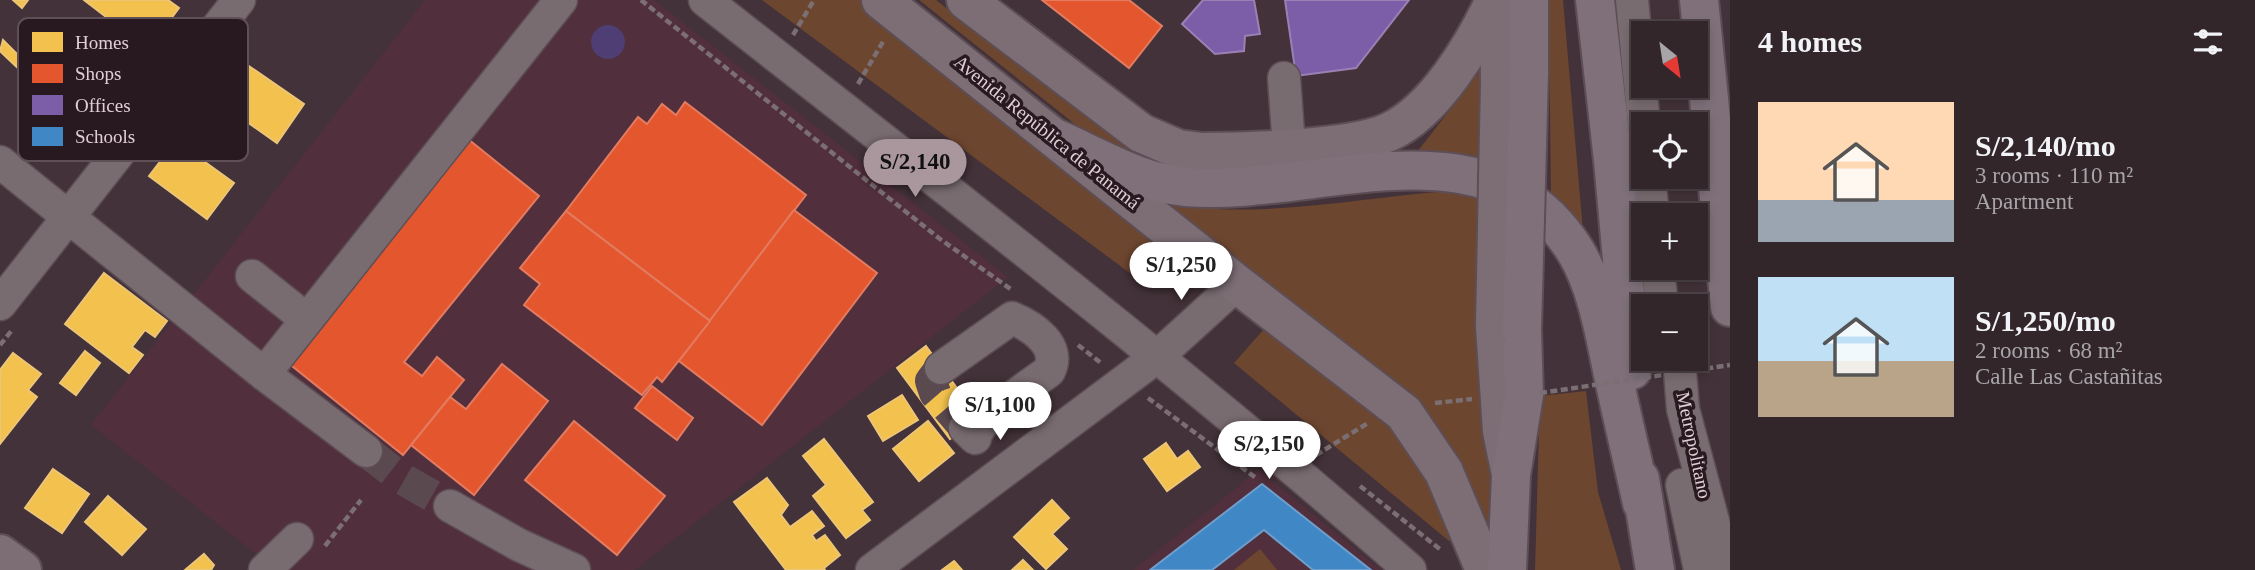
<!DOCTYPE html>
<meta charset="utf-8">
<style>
body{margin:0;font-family:Georgia,serif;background:#3a2e33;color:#f1f3f6;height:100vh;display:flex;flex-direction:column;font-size:26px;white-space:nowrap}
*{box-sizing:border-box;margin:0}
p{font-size:23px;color:#a8a5a9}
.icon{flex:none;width:38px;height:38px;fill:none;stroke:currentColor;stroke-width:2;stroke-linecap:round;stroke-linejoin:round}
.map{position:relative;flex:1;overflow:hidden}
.sheet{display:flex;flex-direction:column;background:#32262b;width:525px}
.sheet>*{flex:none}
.needle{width:46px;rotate:150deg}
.tools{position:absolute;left:1631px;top:21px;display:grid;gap:14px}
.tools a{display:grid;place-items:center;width:77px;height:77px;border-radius:0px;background:#32262b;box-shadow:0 4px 10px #0003,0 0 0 2px #4d4347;font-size:35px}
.price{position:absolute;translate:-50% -60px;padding:0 16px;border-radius:24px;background:#fff;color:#222;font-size:23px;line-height:46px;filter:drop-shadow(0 2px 4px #0008)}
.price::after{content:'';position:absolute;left:50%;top:42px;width:21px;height:16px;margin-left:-10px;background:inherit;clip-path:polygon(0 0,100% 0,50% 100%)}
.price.on{background:#aa979e;color:#111}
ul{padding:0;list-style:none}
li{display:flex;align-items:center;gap:21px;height:175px;padding:0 28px}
li span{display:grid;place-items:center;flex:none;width:196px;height:140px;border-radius:0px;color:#555}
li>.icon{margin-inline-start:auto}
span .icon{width:84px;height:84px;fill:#fffc;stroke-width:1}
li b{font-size:30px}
h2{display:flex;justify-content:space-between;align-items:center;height:84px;padding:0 28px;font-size:30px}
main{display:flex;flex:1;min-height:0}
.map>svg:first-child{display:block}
.built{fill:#512f3d}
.green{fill:#6d462f}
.water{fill:#4e3e73}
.homes{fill:#f2c14e;stroke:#edc576;stroke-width:2}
.shops{fill:#e4572e;stroke:#e37b60;stroke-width:2}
.offices{fill:#7b5ea7;stroke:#9a80b5;stroke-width:2}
.schools{fill:#3f88c5;stroke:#709dca;stroke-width:2}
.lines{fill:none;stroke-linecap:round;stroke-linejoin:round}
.minor-tunnel{stroke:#5b4950;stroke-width:32;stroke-dasharray:32 16;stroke-linecap:butt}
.minor-casing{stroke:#5d4e55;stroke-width:35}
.major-casing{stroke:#5d4e55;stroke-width:42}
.highway-casing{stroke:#5d4e55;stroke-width:42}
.path{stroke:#7b6f74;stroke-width:4.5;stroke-dasharray:7 3.5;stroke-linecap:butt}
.minor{stroke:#796c71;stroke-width:32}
.major{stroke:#7d6e76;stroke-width:38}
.highway{stroke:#7f707a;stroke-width:38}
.major-bridge-casing{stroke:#5d4e55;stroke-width:42;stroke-linecap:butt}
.highway-bridge-casing{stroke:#5d4e55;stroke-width:42;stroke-linecap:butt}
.path-bridge{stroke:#7b6f74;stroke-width:4.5;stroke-dasharray:7 3.5;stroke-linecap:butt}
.major-bridge{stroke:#7d6e76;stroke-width:38}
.highway-bridge{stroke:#7f707a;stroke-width:38}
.labels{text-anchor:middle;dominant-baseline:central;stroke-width:7;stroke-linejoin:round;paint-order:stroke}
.street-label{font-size:19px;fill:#e1ced5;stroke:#27191f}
.key{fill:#27191f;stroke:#5f4f56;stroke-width:2}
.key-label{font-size:19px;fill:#e1ced5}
</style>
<main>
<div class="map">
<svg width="1730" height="570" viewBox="0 0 1730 570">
<rect width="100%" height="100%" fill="#433239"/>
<!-- built -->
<g class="built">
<path d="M 425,0 L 654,0 L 1008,277 L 635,570 L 277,570 L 91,425 Z"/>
<path d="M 1259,470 L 1381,570 L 1133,570 Z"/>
</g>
<!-- green -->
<g class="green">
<path d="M 762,0 L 863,0 L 1196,268 L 1192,286 L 1150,288 Z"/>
<path d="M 919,0 L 936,0 L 1096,125 L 1162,166 L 1086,133 Z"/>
<path d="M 1549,0 L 1563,0 L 1585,254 L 1551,204 Z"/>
<path d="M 1494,53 L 1492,173 L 1414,156 Z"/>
<path d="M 1451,191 L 1490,202 L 1490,465 L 1494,556 L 1456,474 L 1149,200 C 1248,223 1351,198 1451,191 Z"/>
<path d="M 1272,320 L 1388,410 L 1460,532 L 1449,541 L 1234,363 Z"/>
<path d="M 1586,391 L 1598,492 L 1621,570 L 1535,570 L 1540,396 Z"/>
<path d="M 1260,549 L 1277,570 L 1234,570 Z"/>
</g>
<!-- water -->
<circle class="water" cx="608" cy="42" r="17"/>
<!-- homes -->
<g class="homes">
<path d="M 13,0 L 28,0 L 22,8 Z"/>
<path d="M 84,0 L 168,0 L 179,8 L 148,49 Z"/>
<path d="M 3,40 L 28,65 L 22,72 L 0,51 Z"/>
<path d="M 243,62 L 304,104 L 277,143 L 216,100 Z"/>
<path d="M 176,141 L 234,183 L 207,219 L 149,176 Z"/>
<path d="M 104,273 L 167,321 L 155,337 L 145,330 L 132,347 L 143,355 L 129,373 L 65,324 Z"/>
<path d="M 926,346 L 979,418 L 950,439 L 897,368 Z"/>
<path d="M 85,351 L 100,363 L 76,395 L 60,383 Z"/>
<path d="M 13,353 L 41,374 L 28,390 L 37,397 L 0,444 L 0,370 Z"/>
<path d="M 902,395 L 918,420 L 883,441 L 868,416 Z"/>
<path d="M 928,421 L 954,453 L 919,481 L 893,449 Z"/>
<path d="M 824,439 L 873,502 L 862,510 L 870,520 L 846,538 L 813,496 L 826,485 L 803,456 Z"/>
<path d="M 1166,443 L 1177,459 L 1188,451 L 1200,467 L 1167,491 L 1144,459 Z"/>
<path d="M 53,469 L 89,494 L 62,533 L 25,508 Z"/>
<path d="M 767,478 L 788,505 L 781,515 L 790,527 L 812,511 L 824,526 L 812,535 L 816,541 L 825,535 L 840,555 L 824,568 L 825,570 L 786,570 L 734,502 Z"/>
<path d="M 108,496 L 146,529 L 122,555 L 85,522 Z"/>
<path d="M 1052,500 L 1069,518 L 1052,534 L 1067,549 L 1046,569 L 1014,537 Z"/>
<path d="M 204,554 L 214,565 L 211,570 L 185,570 Z"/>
<path d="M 1023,560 L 1033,570 L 1012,570 Z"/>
<path d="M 954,561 L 962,570 L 942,570 Z"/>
</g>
<!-- shops -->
<g class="shops">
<path d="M 1042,0 L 1129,0 L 1162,26 L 1129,68 Z"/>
<path d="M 685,102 L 806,195 L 710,321 L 566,211 L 638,117 L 647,124 L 662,104 L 676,115 Z"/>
<path d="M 468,139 L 539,196 L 404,362 L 422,376 L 437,357 L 464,380 L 403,455 L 287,362 Z"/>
<path d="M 794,210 L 877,273 L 762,425 L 679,361 Z"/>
<path d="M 566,211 L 710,321 L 662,382 L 657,377 L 642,395 L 524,305 L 540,284 L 520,268 Z"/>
<path d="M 502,364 L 548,401 L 474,495 L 411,445 L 450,397 L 466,409 Z"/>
<path d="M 652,386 L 693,418 L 677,440 L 635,408 Z"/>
<path d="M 574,421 L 665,496 L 617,555 L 525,480 Z"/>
</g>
<!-- offices -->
<g class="offices">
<path d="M 1203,0 L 1254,0 L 1260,34 L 1245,36 L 1244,51 L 1215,54 L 1182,24 Z"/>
<path d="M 1285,0 L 1409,0 L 1356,68 L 1296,76 Z"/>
</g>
<!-- schools -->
<path class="schools" d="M 1262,484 L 1371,570 L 1313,570 L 1264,530 L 1212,570 L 1150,570 Z"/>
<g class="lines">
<!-- minor-tunnel -->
<g class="minor-tunnel">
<path d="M 941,368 L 931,381 L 935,393 L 965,428"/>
<path d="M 366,451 L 401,478 L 450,506"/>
</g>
<!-- minor casing -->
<g class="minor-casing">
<g id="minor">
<path d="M 705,0 C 943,187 1183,370 1410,570"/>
<path d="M 1632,0 L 1644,124"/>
<path d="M 1284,78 L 1289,147"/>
<path d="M 0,162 L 264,374 L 366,451"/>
<path d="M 1649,177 L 1653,215"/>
<path d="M 1658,268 L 1662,306"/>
<path d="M 252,276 L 306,319"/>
<path d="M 0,304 L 239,0"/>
<path d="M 1679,359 L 1683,409 L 1726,570"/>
<path d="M 941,368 L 1012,318 C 1032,326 1062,346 1049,371 C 1031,385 979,417 975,438 L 965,428"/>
<path d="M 264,374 L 561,0"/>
<path d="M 1682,485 L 1700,570"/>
<path d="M 450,506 L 519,545 L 574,570"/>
<path d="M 265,570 L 297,539"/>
<path d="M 872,570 L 1158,356 L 1237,284"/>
</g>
</g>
<!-- major casing -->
<g class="major-casing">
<g id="major">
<path d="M 881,0 L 1237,284 L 1404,413 L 1444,472 L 1485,570"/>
<path d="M 966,0 L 1141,133 L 1178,149 L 1202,152 C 1245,152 1353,149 1389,132 C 1435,111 1474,45 1495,0"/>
<path d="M 1499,0 L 1500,83"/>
<path d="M 1495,326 L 1502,431 L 1510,470"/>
<path d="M 0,554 L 22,570"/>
</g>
</g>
<!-- highway casing -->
<g class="highway-casing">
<g id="highway">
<path d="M 1529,0 L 1529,73"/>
<path d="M 1595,0 L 1613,160 L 1632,370"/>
<path d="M 1699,0 L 1730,307"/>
<path d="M 1057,139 C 1098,157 1141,183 1186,187 C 1316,198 1489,111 1576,252 C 1598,289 1605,338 1614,379 C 1623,421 1633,462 1642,503"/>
<path d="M 1640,479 L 1655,570"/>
<path d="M 1507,570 L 1511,475 L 1524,395 L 1522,330"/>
</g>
</g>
<!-- path -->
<g class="path">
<path d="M 641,0 L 940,239 L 1012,290"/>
<path d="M 793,35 L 814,0"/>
<path d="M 858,84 L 884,40"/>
<path d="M 0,345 L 12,330"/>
<path d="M 1078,345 L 1101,363"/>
<path d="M 1148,398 L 1256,478"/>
<path d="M 1435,403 L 1472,399"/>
<path d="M 1316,455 L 1368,423"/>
<path d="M 1360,486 L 1441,550"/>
<path d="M 325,546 L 361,500"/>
</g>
<!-- minor -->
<use href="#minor" class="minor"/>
<!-- major -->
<use href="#major" class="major"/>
<!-- highway -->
<use href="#highway" class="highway"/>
<!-- major-bridge casing -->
<g class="major-bridge-casing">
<path id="major-bridge" d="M 1495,326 L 1500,83"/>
</g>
<!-- highway-bridge casing -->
<g class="highway-bridge-casing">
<path id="highway-bridge" d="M 1522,330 L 1529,73"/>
</g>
<!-- path-bridge -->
<path class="path-bridge" d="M 1540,393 L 1730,365"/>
<!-- major-bridge -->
<use href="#major-bridge" class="major-bridge"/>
<!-- highway-bridge -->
<use href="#highway-bridge" class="highway-bridge"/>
</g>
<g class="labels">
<!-- street labels -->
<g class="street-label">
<text transform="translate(1047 132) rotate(39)">Avenida República de Panamá</text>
<text transform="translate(1694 445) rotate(78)">Metropolitano</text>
</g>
</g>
<!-- legend -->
<rect x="18" y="18" width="230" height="143" rx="10" class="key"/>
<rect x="32" y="32" width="31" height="20" fill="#f2c14e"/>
<rect x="32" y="64" width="31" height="19" fill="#e4572e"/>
<rect x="32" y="95" width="31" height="20" fill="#7b5ea7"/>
<rect x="32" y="127" width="31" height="19" fill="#3f88c5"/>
<g class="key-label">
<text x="75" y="49">Homes</text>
<text x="75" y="80">Shops</text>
<text x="75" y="112">Offices</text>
<text x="75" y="143">Schools</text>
</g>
</svg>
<div class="tools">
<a><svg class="needle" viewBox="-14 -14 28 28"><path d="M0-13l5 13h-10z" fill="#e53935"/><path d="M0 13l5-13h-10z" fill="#a8a5a9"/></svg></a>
<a><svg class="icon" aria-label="locate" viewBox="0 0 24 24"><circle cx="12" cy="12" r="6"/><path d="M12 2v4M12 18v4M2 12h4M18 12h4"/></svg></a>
<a>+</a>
<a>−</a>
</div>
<b class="price on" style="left:915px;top:199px">S/2,140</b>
<b class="price" style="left:1181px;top:302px">S/1,250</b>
<b class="price" style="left:1000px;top:442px">S/1,100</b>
<b class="price" style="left:1269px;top:481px">S/2,150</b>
</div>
<section class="sheet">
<h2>4 homes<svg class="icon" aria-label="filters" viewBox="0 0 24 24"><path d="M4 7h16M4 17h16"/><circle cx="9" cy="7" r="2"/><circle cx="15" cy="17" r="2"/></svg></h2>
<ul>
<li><span style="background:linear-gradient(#ffd9b3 70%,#9aa5b1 0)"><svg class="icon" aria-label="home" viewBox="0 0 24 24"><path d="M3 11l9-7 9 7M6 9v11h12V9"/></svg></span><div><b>S/2,140/mo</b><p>3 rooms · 110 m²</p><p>Apartment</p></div></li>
<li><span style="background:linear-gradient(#bfe0f5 60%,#b9a48a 0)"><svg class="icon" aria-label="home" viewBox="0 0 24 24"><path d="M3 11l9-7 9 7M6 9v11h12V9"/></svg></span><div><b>S/1,250/mo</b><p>2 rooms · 68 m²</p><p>Calle Las Castañitas</p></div></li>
</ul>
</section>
</main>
